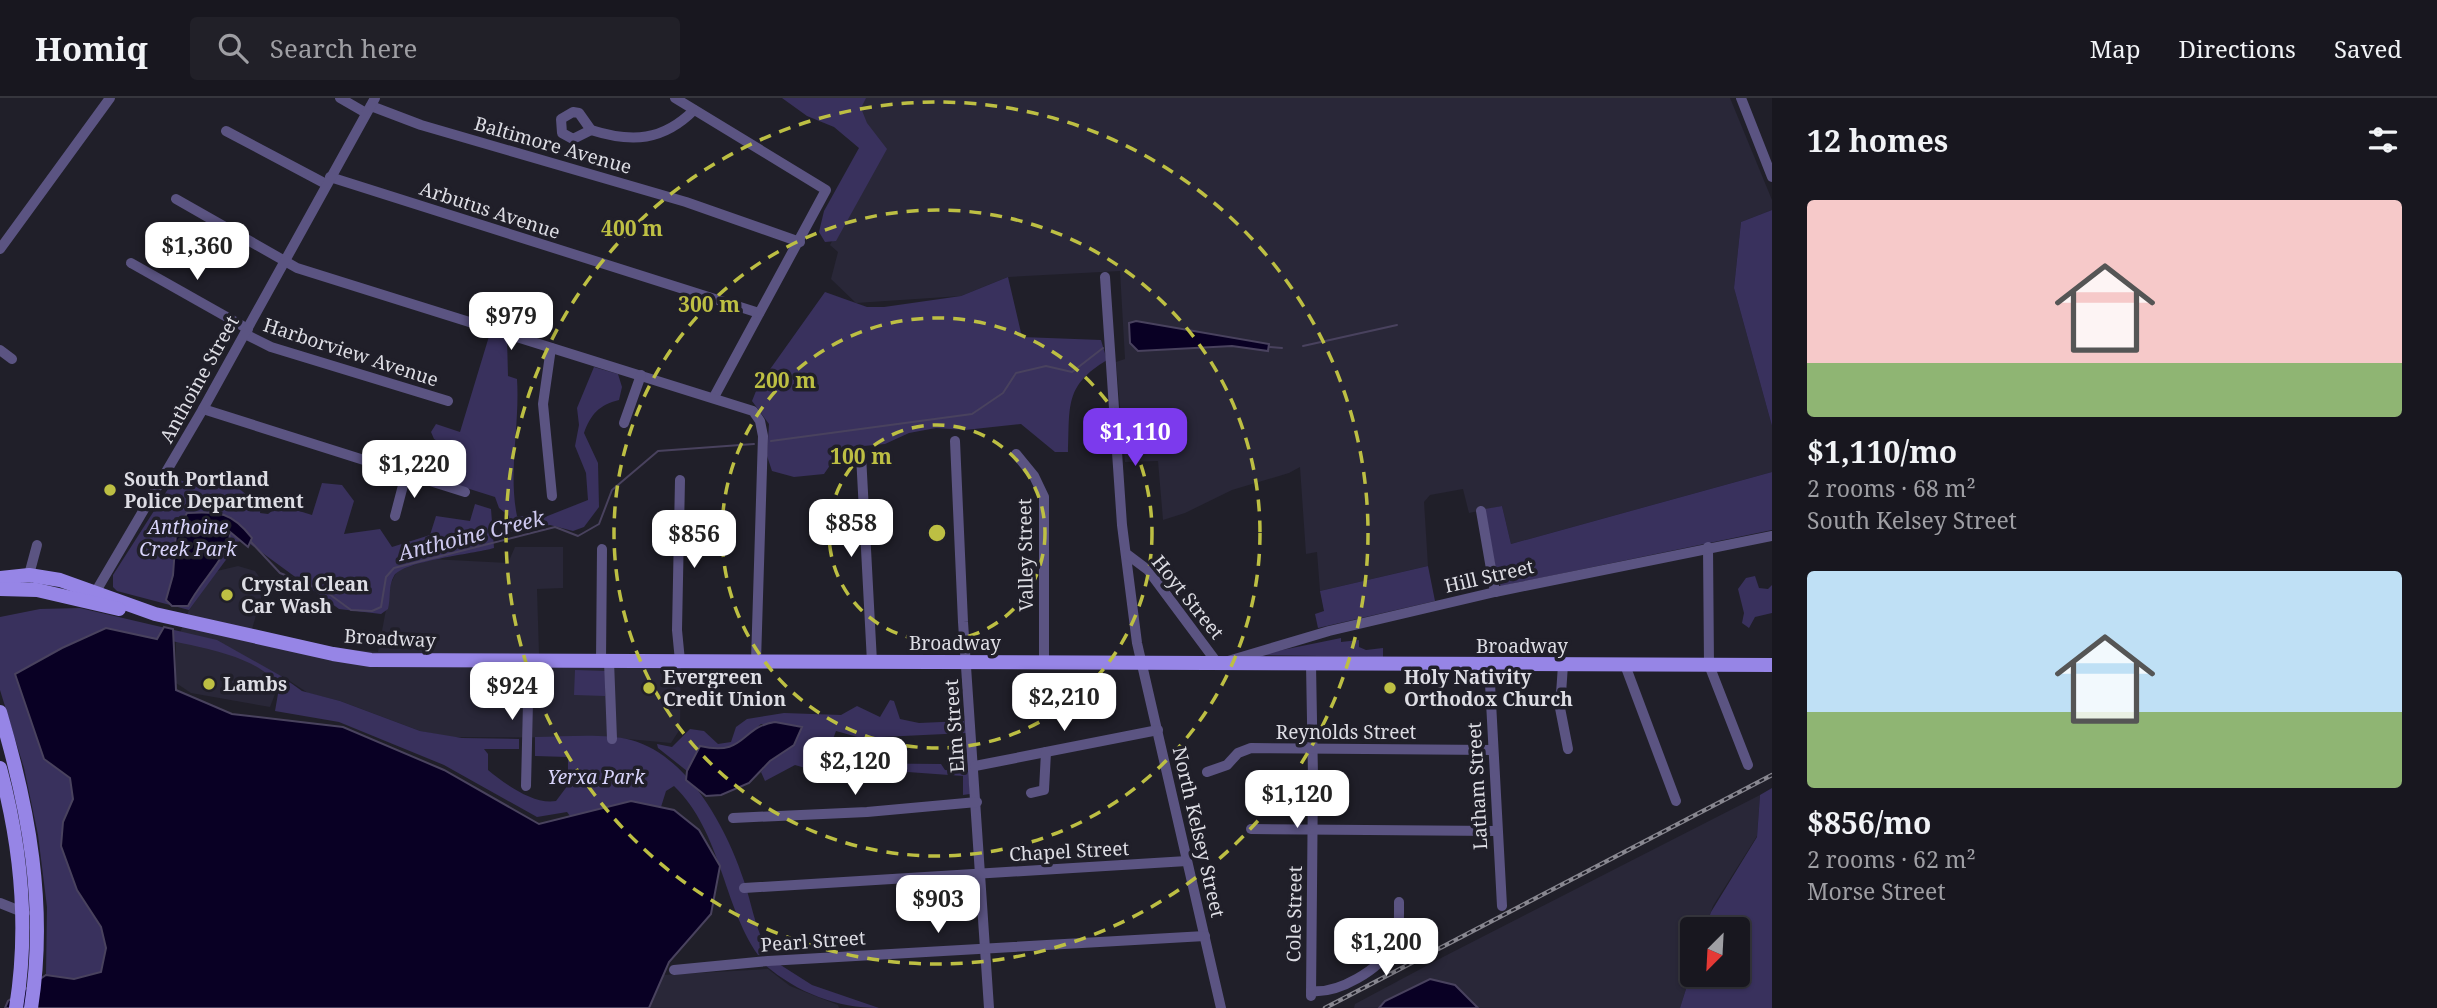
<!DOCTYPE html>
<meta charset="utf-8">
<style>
body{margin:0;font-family:"Noto Serif",serif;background:#212028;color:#f1f3f6;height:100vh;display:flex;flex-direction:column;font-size:26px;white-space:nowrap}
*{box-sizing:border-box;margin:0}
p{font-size:23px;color:#9f9fa4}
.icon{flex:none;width:38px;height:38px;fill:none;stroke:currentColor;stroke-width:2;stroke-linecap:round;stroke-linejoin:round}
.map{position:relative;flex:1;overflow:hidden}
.panel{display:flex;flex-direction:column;background:#18171f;width:665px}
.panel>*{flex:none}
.needle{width:46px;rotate:204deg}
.controls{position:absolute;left:1680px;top:819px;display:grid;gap:14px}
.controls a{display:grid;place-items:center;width:70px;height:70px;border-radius:7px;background:#18171f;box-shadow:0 2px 5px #0004,0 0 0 2px #36363d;font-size:35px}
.price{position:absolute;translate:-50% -60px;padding:0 16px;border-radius:14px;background:#fff;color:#222;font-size:23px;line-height:46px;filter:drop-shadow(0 2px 4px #0008)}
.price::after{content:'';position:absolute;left:50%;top:42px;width:21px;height:16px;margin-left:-10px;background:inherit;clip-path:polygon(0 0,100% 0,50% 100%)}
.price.selected{background:#7c3aed;color:#fff}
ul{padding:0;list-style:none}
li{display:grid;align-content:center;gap:14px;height:371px;padding:0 35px}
li span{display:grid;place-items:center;height:217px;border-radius:7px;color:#555}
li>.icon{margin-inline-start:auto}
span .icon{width:126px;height:126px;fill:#fffc;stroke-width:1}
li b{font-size:30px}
h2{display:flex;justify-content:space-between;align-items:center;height:84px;padding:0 35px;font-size:30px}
header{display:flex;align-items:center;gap:42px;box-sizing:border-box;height:98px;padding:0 35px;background:#18171f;border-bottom:2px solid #36363d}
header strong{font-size:33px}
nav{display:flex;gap:38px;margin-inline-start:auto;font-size:24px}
.search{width:490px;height:63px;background:#212028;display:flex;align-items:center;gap:18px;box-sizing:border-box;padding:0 24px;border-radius:7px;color:#9f9fa4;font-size:26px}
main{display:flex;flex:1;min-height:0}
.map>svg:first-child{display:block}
.built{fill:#292738}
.green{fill:#39315d;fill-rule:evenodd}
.water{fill:#090024;stroke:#49425e;stroke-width:2}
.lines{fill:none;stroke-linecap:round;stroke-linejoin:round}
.stream{stroke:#49425e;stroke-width:2}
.minor{stroke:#5b5482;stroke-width:10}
.major{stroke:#9685e6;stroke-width:14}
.rail-casing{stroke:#888790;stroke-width:4.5}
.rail{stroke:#201f29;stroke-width:2;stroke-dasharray:5;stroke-linecap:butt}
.ring{fill:none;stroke:#bdbf43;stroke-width:3.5;stroke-dasharray:12 9}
.poi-dot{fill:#bdbf43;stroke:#201f29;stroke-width:2.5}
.labels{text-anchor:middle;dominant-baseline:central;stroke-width:7;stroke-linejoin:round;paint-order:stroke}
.street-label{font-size:19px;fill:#dddde4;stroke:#201f29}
.poi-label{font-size:19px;font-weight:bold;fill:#dddde4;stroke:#201f29;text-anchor:start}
.park-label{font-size:19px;font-style:italic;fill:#d8d4fb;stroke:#201f29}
.water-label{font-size:21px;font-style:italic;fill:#cec9f0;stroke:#201f29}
.centre{fill:#bdbf43;stroke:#201f29;stroke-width:3.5}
.ring-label{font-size:21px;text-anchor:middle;font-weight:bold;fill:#bdbf43;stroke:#201f29;stroke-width:7;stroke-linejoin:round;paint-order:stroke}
</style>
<header>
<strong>Homiq</strong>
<div class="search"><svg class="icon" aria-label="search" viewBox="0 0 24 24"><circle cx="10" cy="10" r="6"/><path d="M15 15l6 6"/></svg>Search here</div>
<nav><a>Map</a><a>Directions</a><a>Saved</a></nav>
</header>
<main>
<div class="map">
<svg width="1772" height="910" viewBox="0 0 1772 910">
<rect width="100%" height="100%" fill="#201f29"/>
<!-- built -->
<g class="built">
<path d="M 859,0 L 1730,0 L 1772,102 L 1772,112 L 1741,124 L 1734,190 L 1772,328 L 1772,374 L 1511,446 L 1502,408 L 1469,415 L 1463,391 L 1430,397 L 1424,404 L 1428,468 L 1320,493 L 1317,454 L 1306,456 L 1300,369 L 1289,375 L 1232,392 L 1185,415 L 1163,422 L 1158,363 L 1125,364 L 1116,264 L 1125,261 L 1120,173 L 1008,179 L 961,198 L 856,205 L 831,181 L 838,154 L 830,147 L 882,51 L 843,28 Z"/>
<path d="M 515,449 L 563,449 L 563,490 L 537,491 L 539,556 L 681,557 L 680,631 L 671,645 L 617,640 L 450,639 L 420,633 L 340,603 L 308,595 L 282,578 L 270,609 L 191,595 L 176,585 L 176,545 L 189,512 L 217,473 L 238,468 L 255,473 L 265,487 L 252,531 L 337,550 L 378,554 L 391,485 L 397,473 L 431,461 L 508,465 Z"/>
<path d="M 1760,697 L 1757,738 L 1713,808 L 1705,831 L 1692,831 L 1692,872 L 1680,910 L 1354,910 L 1355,906 L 1443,859 Z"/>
<path d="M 768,871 L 790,888 L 838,907 L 839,910 L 649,910 L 662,877 Z"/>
</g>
<!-- green -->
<g class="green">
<path d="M 782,0 L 866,0 L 861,10 L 867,25 L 887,51 L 836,143 L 825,144 L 819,134 L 824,113 L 859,50 L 834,29 L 807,18 Z"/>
<path d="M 1772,112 L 1772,328 L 1734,190 L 1741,124 Z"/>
<path d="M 1008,179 L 1022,239 L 1101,242 L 1107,262 C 1064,288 1070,308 1068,354 L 1055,354 L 1021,326 L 965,332 L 936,330 L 909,335 L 885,346 L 842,350 L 824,376 L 794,379 L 772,373 L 767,358 L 769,326 L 752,303 L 758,288 L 825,194 L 867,209 L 884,209 L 961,198 Z"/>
<path d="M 490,235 L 507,240 L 508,278 L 517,281 C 520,327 508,374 517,418 L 545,419 L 588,402 L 586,375 L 575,348 L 579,327 L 577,310 L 594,269 L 618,276 L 622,289 L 619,302 C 599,307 591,316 584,335 L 598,365 L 599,409 L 584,429 L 573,433 L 550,427 L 510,434 L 509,418 L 499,410 L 495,399 L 441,382 L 449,370 L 461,363 L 459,355 L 434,341 L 431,334 L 436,326 L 460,334 Z"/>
<path d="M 1772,374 L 1772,432 L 1501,488 L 1498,485 L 1485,411 L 1502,408 L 1511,446 Z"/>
<path d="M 224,378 L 261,409 L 260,415 L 268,416 L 280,407 L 312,417 L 322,385 L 342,387 L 354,403 L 344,436 L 380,431 L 392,449 L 430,437 L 436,418 L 470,423 L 475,406 L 491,411 L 494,450 C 473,456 403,463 394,478 C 388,488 391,500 388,511 L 381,516 L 339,511 L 242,440 L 189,512 L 117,493 L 113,489 L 113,477 L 175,380 L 205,392 L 222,386 Z"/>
<path d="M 1428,468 L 1435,503 L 1318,530 L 1315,516 L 1324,513 L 1320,493 Z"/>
<path d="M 1755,478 L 1759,490 L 1768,491 L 1772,487 L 1772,515 L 1755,519 L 1749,530 L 1742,525 L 1744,515 L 1738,491 L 1746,480 Z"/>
<path d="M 80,510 L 217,542 L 281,578 L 302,593 L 340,603 L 420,633 L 462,640 L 519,641 L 519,651 L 484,651 L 488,656 L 488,672 C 505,686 534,707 556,703 L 568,687 L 568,659 L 535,658 L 535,639 C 566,639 602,635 631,642 C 688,657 727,731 744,783 C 753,810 755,832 770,856 L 758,857 C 722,805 722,735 674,688 L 666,693 L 661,709 L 674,712 L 699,732 L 720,768 L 711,816 L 669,864 L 649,910 L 5,910 L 8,903 L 46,876 L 47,809 L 38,737 L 24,670 L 0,592 L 0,519 L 40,511 ZM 172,543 C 203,550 262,559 279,590 L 275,613 L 339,624 L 444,667 L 537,719 L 567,714 L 570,718 L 539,726 L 444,672 L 343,629 L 232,616 L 176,592 Z"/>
<path d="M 1341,540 L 1341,544 L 1359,542 L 1359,549 L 1366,552 L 1383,550 L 1383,559 L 1258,557 Z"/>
<path d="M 575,572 L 605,573 L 605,598 L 574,597 Z"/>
<path d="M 890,602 L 894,603 L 900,621 L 919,625 L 964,623 L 966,635 L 861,640 L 836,633 L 830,649 L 815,661 L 826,658 L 830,665 L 941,666 L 945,672 L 968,674 L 970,696 L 963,697 L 963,678 L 880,672 L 812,672 L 795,667 L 765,683 L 761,674 L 770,663 L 794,646 L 802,629 L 761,626 C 739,646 732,656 701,648 L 687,673 L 658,650 L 657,646 L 672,649 L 690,631 L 704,633 L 718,646 L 731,644 L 736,629 L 747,621 L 784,615 L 841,617 L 857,608 L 880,619 Z"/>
<path d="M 1772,690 L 1772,910 L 1680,910 L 1692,872 L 1692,877 L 1738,877 L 1738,831 L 1705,831 L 1711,814 L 1757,739 L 1760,697 Z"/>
<path d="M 779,866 L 812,887 L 879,910 C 837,910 798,895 765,867 Z"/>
</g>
<!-- water -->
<g class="water">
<path d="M 1136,223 L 1269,246 L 1268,253 L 1232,248 L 1138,253 L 1130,245 L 1129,225 Z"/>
<path d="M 187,415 C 219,413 232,414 252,440 L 248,449 L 230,434 C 230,458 200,483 188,508 L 172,508 L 166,502 L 173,477 L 176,435 Z"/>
<path d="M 164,529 L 173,531 L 176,592 L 232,616 L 343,629 L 444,672 L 539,726 L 631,703 L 674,712 L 699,732 L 720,768 L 711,816 L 669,864 L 649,910 L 5,910 L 8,903 L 46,877 L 74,881 L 101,874 L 106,850 L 101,829 L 77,792 L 61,748 L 63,724 L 73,701 L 70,680 L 44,661 L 15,576 L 62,550 L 106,530 L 157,541 Z"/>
<path d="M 775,624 L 802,629 L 794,647 L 770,663 L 749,685 L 721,697 L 706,698 L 686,682 L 687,673 L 700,648 C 746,659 740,629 775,624 Z"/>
<path d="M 1430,881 L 1455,887 L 1478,910 L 1379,910 L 1385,903 Z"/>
</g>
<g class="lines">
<!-- stream -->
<g class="stream">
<path d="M 1303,248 L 1397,227"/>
<path d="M 1270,249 L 1282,250"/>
<path d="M 771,343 L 972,316 L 1003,295 L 1016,275 L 1046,268 L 1072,274 L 1103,250"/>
<path d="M 251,444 L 280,475 L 325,493 L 351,512 L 372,513 L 381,509 L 386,479 L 394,470 L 555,429 L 578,438 L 599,426 L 612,392 L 658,353 L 754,346"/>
</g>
<!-- minor -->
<g class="minor">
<path d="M 340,0 L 366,15"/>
<path d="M 675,0 L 826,92 L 714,299"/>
<path d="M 1741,0 L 1772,79"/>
<path d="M 371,8 L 421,27 L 686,104 L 800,144"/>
<path d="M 573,14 L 579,15 L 591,32 L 573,41 L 562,35 L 561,21 Z"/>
<path d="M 591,32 C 632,45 663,43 694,12"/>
<path d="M 226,33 L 326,86"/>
<path d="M 330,79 L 759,215"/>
<path d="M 176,101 L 297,170 L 753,313 L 760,323 L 763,338 L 756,563"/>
<path d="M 0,151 L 110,0"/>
<path d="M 131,165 L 248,231"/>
<path d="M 1105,179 L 1122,427 L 1137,545 L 1221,910"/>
<path d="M 245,236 L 271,249 L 448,303"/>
<path d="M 551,250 L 543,306 L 552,398"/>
<path d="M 0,252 L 12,261"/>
<path d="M 203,311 L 465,394"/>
<path d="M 624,325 L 641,277"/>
<path d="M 955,343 L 963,524 L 989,910"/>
<path d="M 1016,356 L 1034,378 L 1044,399 L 1044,565"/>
<path d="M 861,357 L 872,564"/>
<path d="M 1481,413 L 1495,494"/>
<path d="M 395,418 L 406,376"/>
<path d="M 1708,449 L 1709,567 L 1748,667"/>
<path d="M 1128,457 L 1148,472 L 1218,566 L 1329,533 L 1495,494 L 1772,438"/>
<path d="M 27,484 L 37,447"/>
<path d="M 92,500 L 203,311 L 375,0"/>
<path d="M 601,563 L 602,451"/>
<path d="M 609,563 L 612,641"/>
<path d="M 680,563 L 677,532 L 680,382"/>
<path d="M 1311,566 L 1313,679 L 1311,898"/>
<path d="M 1489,567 L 1502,808"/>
<path d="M 1563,567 L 1560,610 L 1568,651"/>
<path d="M 1625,567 L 1676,703"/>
<path d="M 975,668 L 1158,632"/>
<path d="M 1207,674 L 1227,667 L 1238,655 L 1251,650 L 1493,652"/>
<path d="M 526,688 L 529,562"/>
<path d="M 1031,695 L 1044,692 L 1046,654"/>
<path d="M 733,720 L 867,714 L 977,704"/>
<path d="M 1251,731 L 1497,733"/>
<path d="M 744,790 L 1187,763"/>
<path d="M 0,805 L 25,815"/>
<path d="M 674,872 L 768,863 L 1205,838"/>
<path d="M 1311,893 C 1338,896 1380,872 1393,847 C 1400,834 1399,818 1399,804"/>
</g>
<!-- major -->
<g class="major">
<path d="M 0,480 L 29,477 L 60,482 L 155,516 L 333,556 L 371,562 L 1772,567"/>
<path d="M 0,491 L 37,492 L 119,511"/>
<path d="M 0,614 C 29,711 47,809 31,910"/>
<path d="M 0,670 C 21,748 29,830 16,910"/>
</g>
<!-- rail casing -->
<g class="rail-casing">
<path id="rail" d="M 1325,910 L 1772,677"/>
</g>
<!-- rail -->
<use href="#rail" class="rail"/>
</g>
<!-- distance rings -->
<g class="ring">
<circle cx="937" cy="435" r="108"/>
<circle cx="937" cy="435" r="215"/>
<circle cx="937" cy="435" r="323"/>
<circle cx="937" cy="435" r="431"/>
</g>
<!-- markers -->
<g class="poi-dot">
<circle cx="110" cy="392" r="7"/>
<circle cx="227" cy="497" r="7"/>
<circle cx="209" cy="586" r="7"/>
<circle cx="649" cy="590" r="7"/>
<circle cx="1390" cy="590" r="7"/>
</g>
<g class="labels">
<!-- street labels -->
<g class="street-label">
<text transform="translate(553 47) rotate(16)">Baltimore Avenue</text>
<text transform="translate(490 112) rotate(18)">Arbutus Avenue</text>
<text transform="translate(351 254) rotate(18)">Harborview Avenue</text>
<text transform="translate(199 281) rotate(-61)">Anthoine Street</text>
<text transform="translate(1025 457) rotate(-91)">Valley Street</text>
<text transform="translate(1489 478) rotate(-13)">Hill Street</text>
<text transform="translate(1188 499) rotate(51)">Hoyt Street</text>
<text transform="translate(390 540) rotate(3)">Broadway</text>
<text x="955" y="545">Broadway</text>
<text x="1522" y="548">Broadway</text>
<text transform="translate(954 628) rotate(-94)">Elm Street</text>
<text x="1346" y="634">Reynolds Street</text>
<text transform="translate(1477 688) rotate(-93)">Latham Street</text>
<text transform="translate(1199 734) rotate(77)">North Kelsey Street</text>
<text transform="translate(1069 753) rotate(-3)">Chapel Street</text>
<text transform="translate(1294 816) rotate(-89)">Cole Street</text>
<text transform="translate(813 843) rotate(-4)">Pearl Street</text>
</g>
<!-- poi labels -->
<g class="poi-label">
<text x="124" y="381">South Portland<tspan x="124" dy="22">Police Department</tspan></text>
<text x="241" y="486">Crystal Clean<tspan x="241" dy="22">Car Wash</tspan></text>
<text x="663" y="579">Evergreen<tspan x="663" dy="22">Credit Union</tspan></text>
<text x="1404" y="579">Holy Nativity<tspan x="1404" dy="22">Orthodox Church</tspan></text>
<text x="223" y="586">Lambs</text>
</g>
<!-- park labels -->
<g class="park-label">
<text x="188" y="429">Anthoine<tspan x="188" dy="22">Creek Park</tspan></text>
<text x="596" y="679">Yerxa Park</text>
</g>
<!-- water labels -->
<g class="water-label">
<text transform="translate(471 437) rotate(-14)">Anthoine Creek</text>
</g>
</g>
<circle cx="937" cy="435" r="10" class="centre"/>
<g class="ring-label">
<text x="632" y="138">400 m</text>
<text x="709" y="214">300 m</text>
<text x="785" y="290">200 m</text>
<text x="861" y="366">100 m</text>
</g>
</svg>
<div class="controls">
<a><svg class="needle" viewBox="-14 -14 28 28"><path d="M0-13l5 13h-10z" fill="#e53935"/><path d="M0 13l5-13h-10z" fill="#9f9fa4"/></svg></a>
</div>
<b class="price" style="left:197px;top:184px">$1,360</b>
<b class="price" style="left:511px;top:254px">$979</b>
<b class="price selected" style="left:1135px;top:370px">$1,110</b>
<b class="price" style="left:414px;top:402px">$1,220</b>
<b class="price" style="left:851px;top:461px">$858</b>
<b class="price" style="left:694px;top:472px">$856</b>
<b class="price" style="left:512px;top:624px">$924</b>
<b class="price" style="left:1064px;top:635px">$2,210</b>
<b class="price" style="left:855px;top:699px">$2,120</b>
<b class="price" style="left:1297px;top:732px">$1,120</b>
<b class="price" style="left:938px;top:837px">$903</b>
<b class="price" style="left:1386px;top:880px">$1,200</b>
</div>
<section class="panel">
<h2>12 homes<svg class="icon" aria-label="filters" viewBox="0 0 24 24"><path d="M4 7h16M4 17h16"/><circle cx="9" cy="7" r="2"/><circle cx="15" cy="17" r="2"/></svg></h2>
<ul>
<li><span style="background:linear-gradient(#f6c9c9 75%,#8fb573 0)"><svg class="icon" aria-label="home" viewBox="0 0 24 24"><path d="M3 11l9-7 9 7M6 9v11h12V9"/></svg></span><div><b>$1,110/mo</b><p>2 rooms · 68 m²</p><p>South Kelsey Street</p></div></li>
<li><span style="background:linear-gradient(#bfe0f5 65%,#8fb573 0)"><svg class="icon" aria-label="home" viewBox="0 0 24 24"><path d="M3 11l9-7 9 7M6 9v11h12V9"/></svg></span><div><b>$856/mo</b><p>2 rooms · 62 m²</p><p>Morse Street</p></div></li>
</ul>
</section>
</main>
